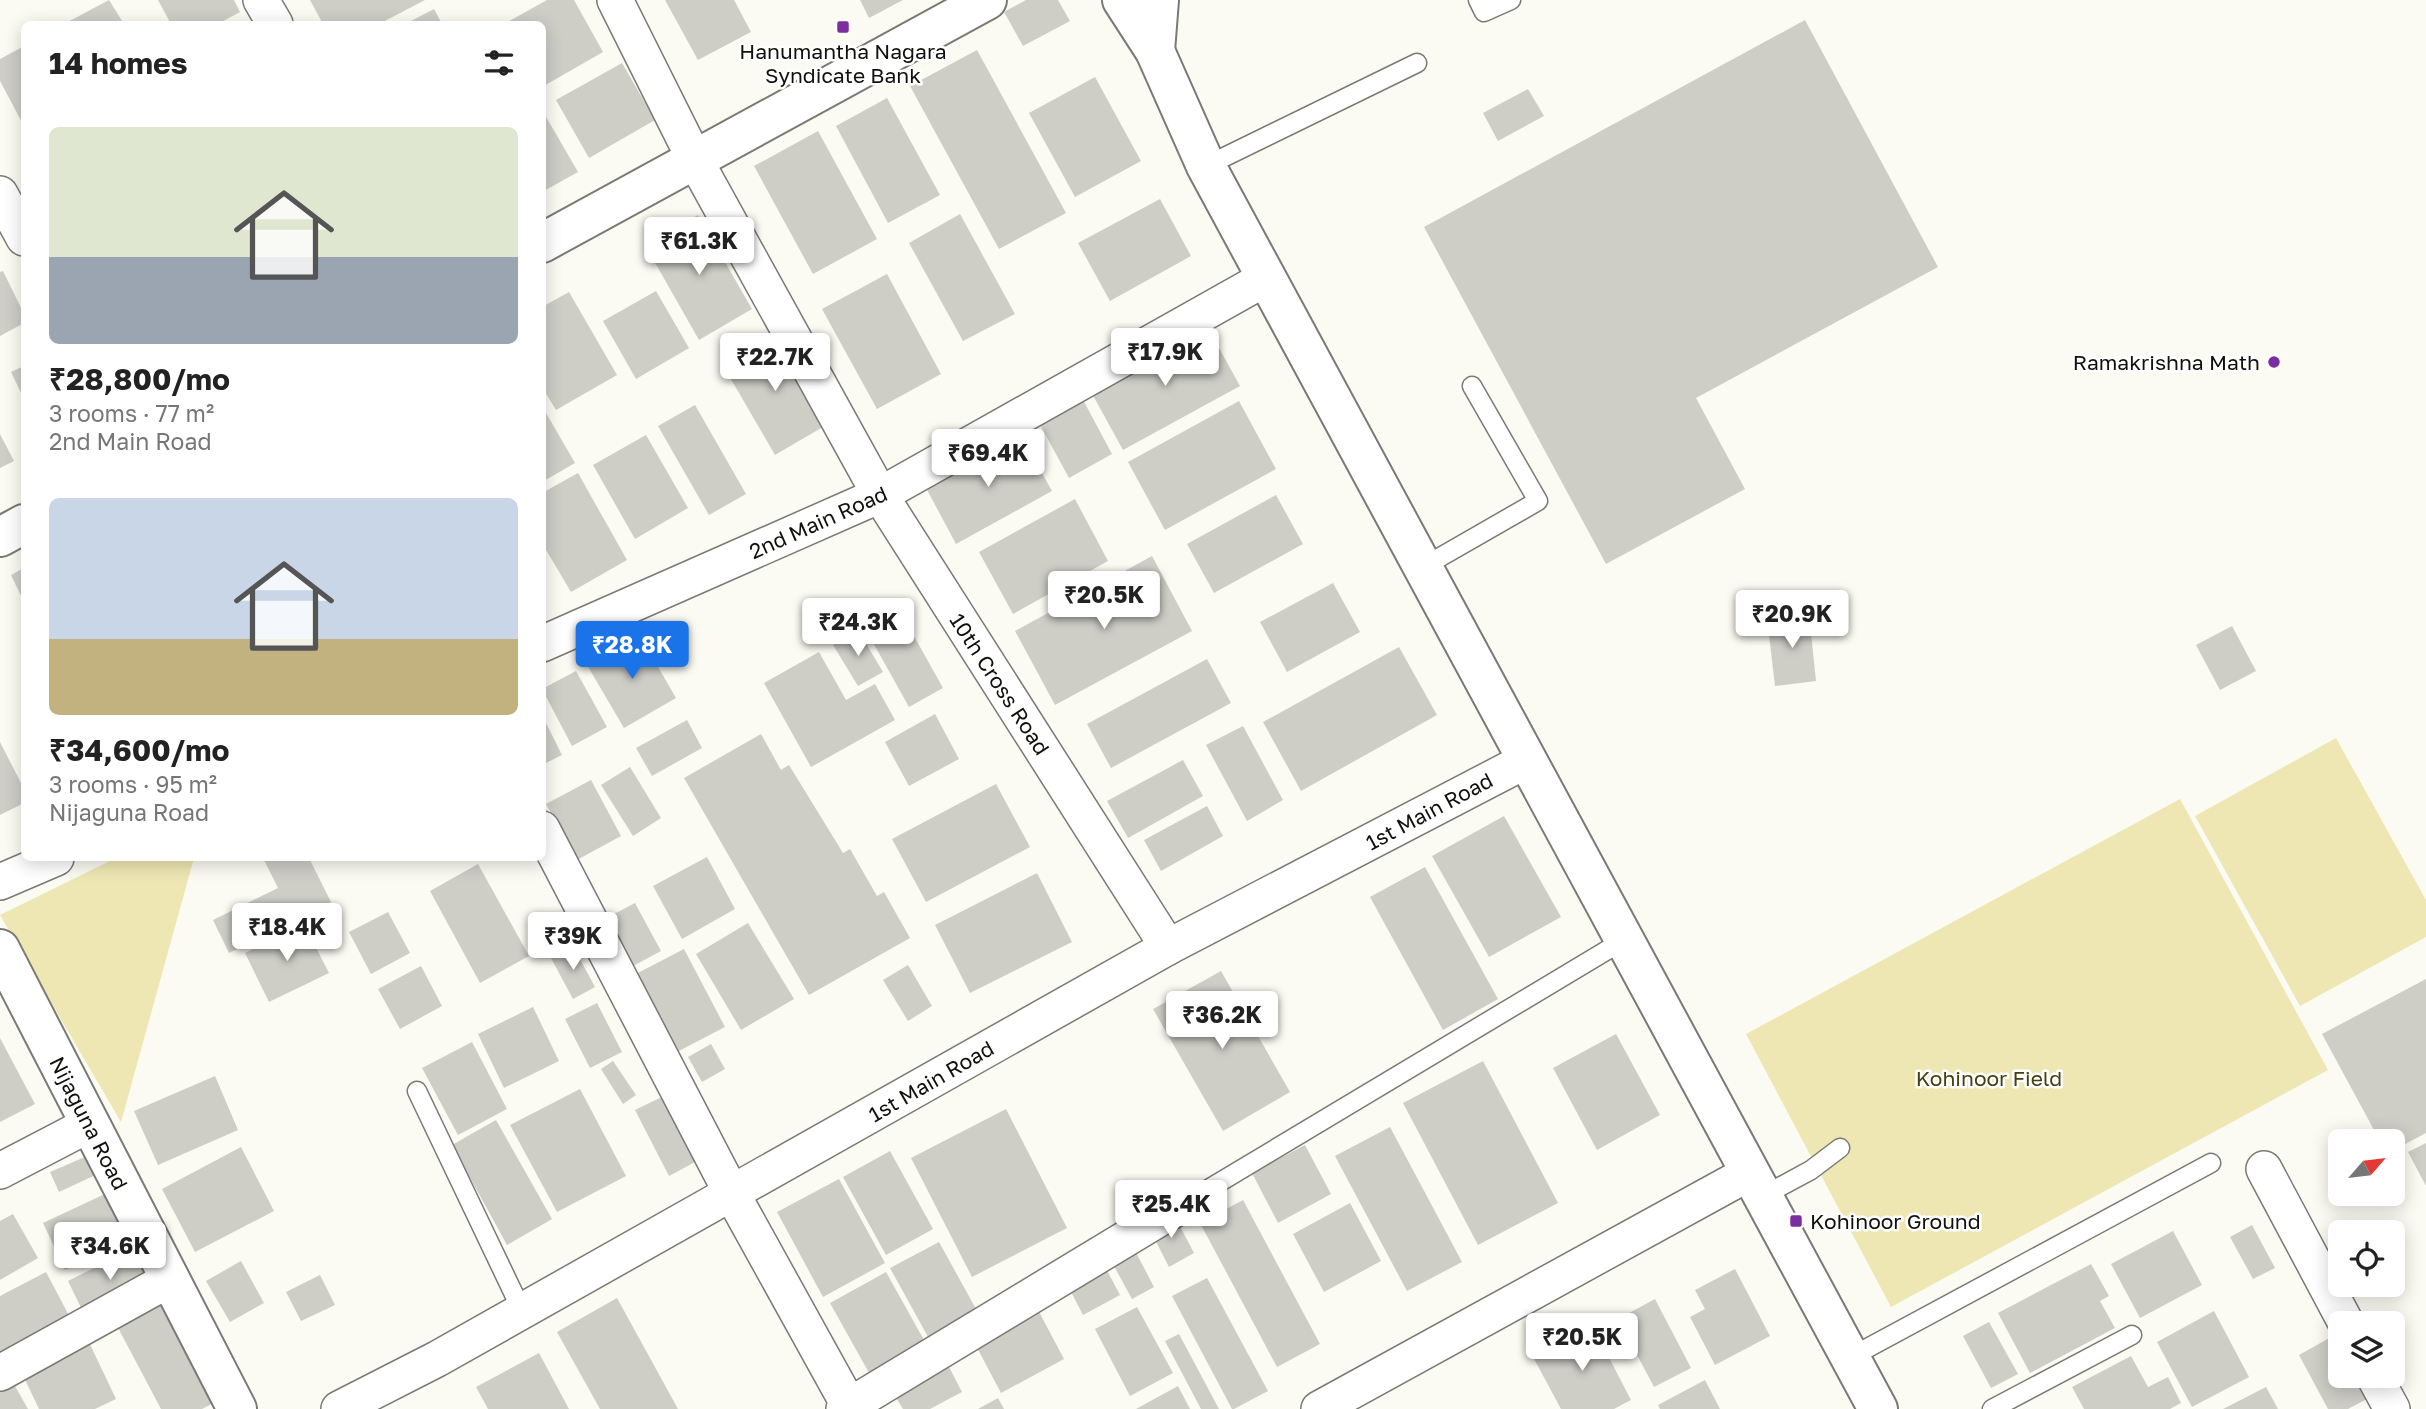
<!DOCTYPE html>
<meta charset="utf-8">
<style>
body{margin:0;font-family:"Golos Text",sans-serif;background:#f2f2f2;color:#222;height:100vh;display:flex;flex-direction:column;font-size:26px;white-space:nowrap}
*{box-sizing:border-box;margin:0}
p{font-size:23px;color:#767676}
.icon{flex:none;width:38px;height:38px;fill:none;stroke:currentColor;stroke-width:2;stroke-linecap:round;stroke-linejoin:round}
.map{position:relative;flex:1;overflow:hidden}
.details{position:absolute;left:21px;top:21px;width:525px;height:840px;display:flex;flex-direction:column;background:#fff;border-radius:10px;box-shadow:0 4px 18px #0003}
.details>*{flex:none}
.needle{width:46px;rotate:62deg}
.buttons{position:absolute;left:2328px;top:1129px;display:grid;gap:14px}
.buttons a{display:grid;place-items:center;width:77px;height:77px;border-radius:10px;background:#fff;box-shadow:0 4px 18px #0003;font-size:35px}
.price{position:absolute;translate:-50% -60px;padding:0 16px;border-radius:7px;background:#fff;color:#222;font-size:23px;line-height:46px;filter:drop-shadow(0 2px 4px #0008)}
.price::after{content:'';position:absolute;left:50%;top:42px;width:21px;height:16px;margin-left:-10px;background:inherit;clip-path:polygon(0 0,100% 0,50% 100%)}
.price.active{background:#1a73e8;color:#fff}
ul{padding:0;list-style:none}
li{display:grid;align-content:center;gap:14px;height:371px;padding:0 28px}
li span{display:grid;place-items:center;height:217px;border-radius:10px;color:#555}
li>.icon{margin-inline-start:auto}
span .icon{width:126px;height:126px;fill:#fffc;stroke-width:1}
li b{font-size:30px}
h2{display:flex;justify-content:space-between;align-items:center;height:84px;padding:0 28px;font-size:30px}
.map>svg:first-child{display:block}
.green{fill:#eee7b3}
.building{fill:#cecec7}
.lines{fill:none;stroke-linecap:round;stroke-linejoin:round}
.lane-casing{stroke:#7a7973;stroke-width:21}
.street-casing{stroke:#7a7973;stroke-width:38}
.secondary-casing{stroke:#7a7973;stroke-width:42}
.lane{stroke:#fff;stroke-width:18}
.street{stroke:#fff;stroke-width:35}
.secondary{stroke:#fff;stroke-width:38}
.poi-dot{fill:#7b2ea0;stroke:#fff;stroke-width:2.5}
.labels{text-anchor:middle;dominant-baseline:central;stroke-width:5;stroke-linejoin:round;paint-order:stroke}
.poi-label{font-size:21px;fill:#10100d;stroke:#fff}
.street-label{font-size:21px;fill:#10100d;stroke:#fff}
.park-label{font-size:21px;fill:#464011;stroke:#fff}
</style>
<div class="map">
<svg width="2426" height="1409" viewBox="0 0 2426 1409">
<rect width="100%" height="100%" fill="#fbfbf3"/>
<!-- green -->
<g class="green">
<path d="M 2336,738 L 2426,900 L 2426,937 L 2300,1006 L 2195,816 Z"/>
<path d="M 2180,799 L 2328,1070 L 1891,1307 L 1746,1034 Z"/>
<path d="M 116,858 L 194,858 L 121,1122 L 0,915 Z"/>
</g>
<!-- building -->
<g class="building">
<path d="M 109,0 L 124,24 L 64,24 Z"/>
<path d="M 158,0 L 234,0 L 240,12 L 218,24 L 171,24 Z"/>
<path d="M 310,0 L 425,0 L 379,24 L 323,24 Z"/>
<path d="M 547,0 L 574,0 L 603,52 L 542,87 L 542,24 L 504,24 Z"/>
<path d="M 665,0 L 734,0 L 751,32 L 698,60 Z"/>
<path d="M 860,0 L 903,0 L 869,18 Z"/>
<path d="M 1026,0 L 1058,0 L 1070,21 L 1023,46 L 1004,12 Z"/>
<path d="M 434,9 L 442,24 L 405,24 Z"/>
<path d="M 1805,20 L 1938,267 L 1696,398 L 1745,489 L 1606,564 L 1424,227 Z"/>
<path d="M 24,46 L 24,126 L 0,81 L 0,59 Z"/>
<path d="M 977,50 L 1066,213 L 999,249 L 910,86 Z"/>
<path d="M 622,63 L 655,120 L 589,158 L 556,100 Z"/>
<path d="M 1095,77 L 1141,161 L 1075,197 L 1029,113 Z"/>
<path d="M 1528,89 L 1544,116 L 1498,141 L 1483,113 Z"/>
<path d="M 887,98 L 940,195 L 888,223 L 836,126 Z"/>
<path d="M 545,115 L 578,172 L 542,192 L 542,117 Z"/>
<path d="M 818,131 L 877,239 L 813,274 L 754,166 Z"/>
<path d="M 1160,199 L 1191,256 L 1110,301 L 1078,243 Z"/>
<path d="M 960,214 L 1015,314 L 963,341 L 909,243 Z"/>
<path d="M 698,215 L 752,309 L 699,340 L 645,245 Z"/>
<path d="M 3,271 L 24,314 L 24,323 L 0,336 L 0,272 Z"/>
<path d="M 887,274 L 941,374 L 877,409 L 822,309 Z"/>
<path d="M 656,291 L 689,348 L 636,379 L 603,321 Z"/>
<path d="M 569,292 L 617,375 L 556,410 L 542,387 L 542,307 Z"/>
<path d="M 1207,326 L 1240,386 L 1123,450 L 1090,390 Z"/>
<path d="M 775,331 L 828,424 L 775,455 L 721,362 Z"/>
<path d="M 24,366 L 24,399 L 11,372 Z"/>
<path d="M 1082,398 L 1112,454 L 1069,478 L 1038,421 Z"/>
<path d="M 1239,401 L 1276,469 L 1165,530 L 1128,462 Z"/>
<path d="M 695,405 L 746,494 L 709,515 L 658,426 Z"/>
<path d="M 542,406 L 575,463 L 542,482 Z"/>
<path d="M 0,434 L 14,461 L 0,468 Z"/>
<path d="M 1020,434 L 1052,491 L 956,544 L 925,486 Z"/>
<path d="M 646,435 L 688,508 L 635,539 L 593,465 Z"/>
<path d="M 578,473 L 627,560 L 571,592 L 542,543 L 542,493 Z"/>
<path d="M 1276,495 L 1303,544 L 1214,593 L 1187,544 Z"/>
<path d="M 1075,499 L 1108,561 L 1013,614 L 979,552 Z"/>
<path d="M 1152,556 L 1192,631 L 1055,705 L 1015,631 Z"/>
<path d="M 24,568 L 24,602 L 11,575 Z"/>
<path d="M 1333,583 L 1360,632 L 1287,672 L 1260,622 Z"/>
<path d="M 900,611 L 943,688 L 909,707 L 866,630 Z"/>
<path d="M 1809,614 L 1816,681 L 1775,686 L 1767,618 Z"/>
<path d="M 2232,626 L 2256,671 L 2220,690 L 2196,645 Z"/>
<path d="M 858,630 L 883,672 L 858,686 L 833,645 Z"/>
<path d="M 639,634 L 676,698 L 624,728 L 587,665 Z"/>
<path d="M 1399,647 L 1437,715 L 1301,791 L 1263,722 Z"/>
<path d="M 819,652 L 846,700 L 875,684 L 895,720 L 811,767 L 764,683 Z"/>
<path d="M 1207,659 L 1231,703 L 1111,768 L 1087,724 Z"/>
<path d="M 576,671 L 607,727 L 572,746 L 542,689 Z"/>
<path d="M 935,714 L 959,759 L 909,786 L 885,742 Z"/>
<path d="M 542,715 L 562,755 L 542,765 Z"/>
<path d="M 687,720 L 702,748 L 652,776 L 636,748 Z"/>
<path d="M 1243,726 L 1283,800 L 1247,821 L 1206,745 Z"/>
<path d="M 761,734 L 781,770 L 789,765 L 843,853 L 850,849 L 877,896 L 884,892 L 910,938 L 809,995 L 684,778 Z"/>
<path d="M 0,742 L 24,789 L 24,803 L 0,815 Z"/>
<path d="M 1183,760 L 1203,796 L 1128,838 L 1107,801 Z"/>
<path d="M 630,767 L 661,818 L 633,836 L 601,785 Z"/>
<path d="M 591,780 L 621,836 L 577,860 L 546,804 Z"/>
<path d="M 996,784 L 1030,847 L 926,902 L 892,839 Z"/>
<path d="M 1207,806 L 1223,836 L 1161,871 L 1144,840 Z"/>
<path d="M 1504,816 L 1561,917 L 1489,957 L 1432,856 Z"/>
<path d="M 707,857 L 735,909 L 682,939 L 653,886 Z"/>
<path d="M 263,858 L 309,858 L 331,902 L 229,953 L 213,920 L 278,888 Z"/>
<path d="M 478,864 L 529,956 L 480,983 L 430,891 Z"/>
<path d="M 1425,867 L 1498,999 L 1443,1030 L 1370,897 Z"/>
<path d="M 1037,873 L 1072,942 L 970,993 L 935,925 Z"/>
<path d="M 635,903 L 661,951 L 618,974 L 593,925 Z"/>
<path d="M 388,912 L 410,953 L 371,974 L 349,932 Z"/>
<path d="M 748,923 L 794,999 L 741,1030 L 696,954 Z"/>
<path d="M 304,924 L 329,973 L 269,1002 L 245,953 Z"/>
<path d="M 573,946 L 595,987 L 573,999 L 551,958 Z"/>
<path d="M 684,949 L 725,1027 L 673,1054 L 632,976 Z"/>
<path d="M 908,965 L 932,1006 L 908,1021 L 883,980 Z"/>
<path d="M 421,966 L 442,1006 L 400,1029 L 378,989 Z"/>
<path d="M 1221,971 L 1290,1092 L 1223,1131 L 1153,1009 Z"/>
<path d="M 2426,979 L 2426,1133 L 2392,1151 L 2392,1141 L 2380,1141 L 2322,1034 Z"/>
<path d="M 597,1003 L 622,1052 L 590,1068 L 565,1019 Z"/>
<path d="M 533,1007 L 559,1061 L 504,1088 L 478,1034 Z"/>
<path d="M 1616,1034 L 1660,1115 L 1597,1150 L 1553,1068 Z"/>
<path d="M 0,1038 L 35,1104 L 0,1122 Z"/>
<path d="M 472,1042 L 507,1109 L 458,1135 L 422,1068 Z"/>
<path d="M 711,1044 L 725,1069 L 702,1082 L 688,1057 Z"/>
<path d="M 613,1061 L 636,1095 L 623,1104 L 601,1069 Z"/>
<path d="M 1483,1061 L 1558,1203 L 1478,1245 L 1403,1103 Z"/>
<path d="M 215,1076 L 238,1130 L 158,1165 L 134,1111 Z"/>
<path d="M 580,1089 L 626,1176 L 557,1212 L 510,1125 Z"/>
<path d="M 664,1096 L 697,1161 L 669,1176 L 635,1110 Z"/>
<path d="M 1006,1109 L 1067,1228 L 972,1277 L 911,1158 Z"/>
<path d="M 496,1120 L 552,1219 L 507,1245 L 452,1145 Z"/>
<path d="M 1390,1127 L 1462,1262 L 1407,1291 L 1335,1156 Z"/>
<path d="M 2426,1143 L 2426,1186 L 2408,1152 Z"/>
<path d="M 1305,1145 L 1331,1194 L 1278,1223 L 1252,1173 Z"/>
<path d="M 241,1147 L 274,1211 L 195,1252 L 162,1189 Z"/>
<path d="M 890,1151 L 933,1229 L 886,1255 L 843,1177 Z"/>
<path d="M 94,1153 L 102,1172 L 59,1192 L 50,1172 Z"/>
<path d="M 839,1179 L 885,1263 L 823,1297 L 777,1212 Z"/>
<path d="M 107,1193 L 129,1240 L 65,1270 L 43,1223 Z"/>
<path d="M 1243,1200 L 1320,1344 L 1277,1367 L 1200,1223 Z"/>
<path d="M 1350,1203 L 1381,1261 L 1324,1292 L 1293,1234 Z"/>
<path d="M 1173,1213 L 1194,1253 L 1169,1267 L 1148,1226 Z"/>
<path d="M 13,1214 L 38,1258 L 0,1280 L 0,1221 Z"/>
<path d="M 2252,1225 L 2275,1268 L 2253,1279 L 2230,1237 Z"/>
<path d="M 2173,1231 L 2202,1285 L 2140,1318 L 2111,1264 Z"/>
<path d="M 939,1242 L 981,1318 L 932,1344 L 890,1268 Z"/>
<path d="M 1131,1243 L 1154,1287 L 1132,1299 L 1108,1255 Z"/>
<path d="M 134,1248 L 151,1283 L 85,1316 L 68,1281 Z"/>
<path d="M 241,1261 L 264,1303 L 230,1322 L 206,1281 Z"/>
<path d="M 1102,1261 L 1120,1295 L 1083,1315 L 1065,1280 Z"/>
<path d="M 2091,1264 L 2109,1296 L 2100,1301 L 2115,1328 L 2030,1373 L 1998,1313 Z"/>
<path d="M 1735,1269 L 1770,1336 L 1715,1365 L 1690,1317 L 1705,1309 L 1695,1290 Z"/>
<path d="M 46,1272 L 73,1323 L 0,1362 L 0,1296 Z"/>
<path d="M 886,1272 L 929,1349 L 873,1380 L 830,1303 Z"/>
<path d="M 320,1275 L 335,1305 L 301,1321 L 286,1292 Z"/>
<path d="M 1207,1278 L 1268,1391 L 1234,1409 L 1232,1409 L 1172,1296 Z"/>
<path d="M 164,1298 L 219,1400 L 202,1409 L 161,1409 L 116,1324 Z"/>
<path d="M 617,1298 L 678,1409 L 600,1409 L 557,1332 Z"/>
<path d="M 1655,1299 L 1691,1368 L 1654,1387 L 1618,1319 Z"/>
<path d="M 1137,1307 L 1173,1373 L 1130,1396 L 1095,1329 Z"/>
<path d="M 1037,1308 L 1064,1359 L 1001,1393 L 974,1342 Z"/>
<path d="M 2214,1311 L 2249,1377 L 2192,1407 L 2157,1342 Z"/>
<path d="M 1989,1322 L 2018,1374 L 1991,1388 L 1963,1336 Z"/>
<path d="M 1591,1323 L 1631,1400 L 1614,1409 L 1561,1409 L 1532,1355 Z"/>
<path d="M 1179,1334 L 1219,1409 L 1201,1409 L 1165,1341 Z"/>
<path d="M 86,1336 L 116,1399 L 95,1409 L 39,1409 L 19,1367 Z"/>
<path d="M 2333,1336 L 2340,1349 L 2340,1376 L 2354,1376 L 2367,1399 L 2348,1409 L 2328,1409 L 2299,1355 Z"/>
<path d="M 539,1353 L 569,1409 L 488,1409 L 476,1387 Z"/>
<path d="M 2131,1356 L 2148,1387 L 2168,1377 L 2181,1403 L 2170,1409 L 2084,1409 L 2072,1387 Z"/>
<path d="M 949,1367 L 962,1392 L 930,1409 L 903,1409 L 895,1396 Z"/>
<path d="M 10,1377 L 28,1409 L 0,1409 L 0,1382 Z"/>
<path d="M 1705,1380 L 1720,1409 L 1660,1409 L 1658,1405 Z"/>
<path d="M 1178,1386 L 1190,1409 L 1136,1409 Z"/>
<path d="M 2266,1387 L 2278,1409 L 2223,1409 Z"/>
<path d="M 998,1398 L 1004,1409 L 978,1409 Z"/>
</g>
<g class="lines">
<!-- lane casing -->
<g class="lane-casing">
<g id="lane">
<path d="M 1478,0 L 1484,12 L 1511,0"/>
<path d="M 1206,166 L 1417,63"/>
<path d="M 1423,567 L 1538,501 L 1472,386"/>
<path d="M 417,1091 L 522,1311"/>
<path d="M 1763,1196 L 1811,1170 L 1840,1148"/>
<path d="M 1185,1203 L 1624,940"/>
<path d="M 1849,1358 L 2211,1163"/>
<path d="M 1992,1409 L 2132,1335"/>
</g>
</g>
<!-- street casing -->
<g class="street-casing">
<g id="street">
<path d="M 261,0 L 275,24"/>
<path d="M 615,0 L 695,160 L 880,495 L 1168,947"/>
<path d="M 0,194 L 24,238"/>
<path d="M 542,644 L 880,495 L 1266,278"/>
<path d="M 542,829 L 732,1194 L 851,1409"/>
<path d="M 0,882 L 56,858"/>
<path d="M 2264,1169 L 2346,1323"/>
<path d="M 0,1171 L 90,1124"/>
<path d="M 0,1373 L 170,1279"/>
<path d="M 2374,1376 L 2392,1409"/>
<path d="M 339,1409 L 437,1359 L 1168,947 L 1527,760"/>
<path d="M 844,1409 L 1185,1203"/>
<path d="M 1319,1409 L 1749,1173"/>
</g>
</g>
<!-- secondary casing -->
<g class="secondary-casing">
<g id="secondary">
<path d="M 1122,0 L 1155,51 L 1206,166 L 1878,1409"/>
<path d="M 1155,51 L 1159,0"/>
<path d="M 542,243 L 987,0"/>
<path d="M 0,537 L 24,524"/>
<path d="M 0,949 L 237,1409"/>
</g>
</g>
<!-- lane -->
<use href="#lane" class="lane"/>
<!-- street -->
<use href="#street" class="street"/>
<!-- secondary -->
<use href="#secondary" class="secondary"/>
</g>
<!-- markers -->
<g class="poi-dot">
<rect x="836" y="20" width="14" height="14" rx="3.5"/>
<circle cx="2274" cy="362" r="7"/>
<rect x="1789" y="1214" width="14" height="14" rx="3.5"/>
</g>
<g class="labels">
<!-- poi labels -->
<g class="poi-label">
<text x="843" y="51">Hanumantha Nagara<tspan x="843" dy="24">Syndicate Bank</tspan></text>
<text x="2260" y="362" text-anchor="end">Ramakrishna Math</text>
<text x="1810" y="1221" text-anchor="start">Kohinoor Ground</text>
</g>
<!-- street labels -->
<g class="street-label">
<text transform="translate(818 522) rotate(-24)">2nd Main Road</text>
<text transform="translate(1000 684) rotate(57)">10th Cross Road</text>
<text transform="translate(1429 811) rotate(-28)">1st Main Road</text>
<text transform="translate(931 1081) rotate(-30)">1st Main Road</text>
<text transform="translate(89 1123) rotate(63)">Nijaguna Road</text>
</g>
<!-- park labels -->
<g class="park-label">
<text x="1989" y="1078">Kohinoor Field</text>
</g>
</g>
</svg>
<div class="buttons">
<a><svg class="needle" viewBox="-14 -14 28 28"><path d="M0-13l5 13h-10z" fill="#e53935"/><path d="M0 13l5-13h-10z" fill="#767676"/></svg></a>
<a><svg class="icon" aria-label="locate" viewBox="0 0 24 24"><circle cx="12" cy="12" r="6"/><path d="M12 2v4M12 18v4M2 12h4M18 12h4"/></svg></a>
<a><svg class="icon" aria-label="layers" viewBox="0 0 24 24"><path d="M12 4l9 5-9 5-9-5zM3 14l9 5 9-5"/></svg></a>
</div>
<b class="price" style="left:699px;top:277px">₹61.3K</b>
<b class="price" style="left:1165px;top:388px">₹17.9K</b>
<b class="price" style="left:775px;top:393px">₹22.7K</b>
<b class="price" style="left:988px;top:489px">₹69.4K</b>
<b class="price" style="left:1104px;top:631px">₹20.5K</b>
<b class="price" style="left:1792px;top:650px">₹20.9K</b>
<b class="price" style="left:858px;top:658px">₹24.3K</b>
<b class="price active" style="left:632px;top:681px">₹28.8K</b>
<b class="price" style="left:287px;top:963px">₹18.4K</b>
<b class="price" style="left:573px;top:972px">₹39K</b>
<b class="price" style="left:1222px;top:1051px">₹36.2K</b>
<b class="price" style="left:1171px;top:1240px">₹25.4K</b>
<b class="price" style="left:110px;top:1282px">₹34.6K</b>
<b class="price" style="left:1582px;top:1373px">₹20.5K</b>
<section class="details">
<h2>14 homes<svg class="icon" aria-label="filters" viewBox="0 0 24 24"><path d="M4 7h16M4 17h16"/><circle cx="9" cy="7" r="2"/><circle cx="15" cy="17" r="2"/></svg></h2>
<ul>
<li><span style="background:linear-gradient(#dfe7d0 60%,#9aa5b1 0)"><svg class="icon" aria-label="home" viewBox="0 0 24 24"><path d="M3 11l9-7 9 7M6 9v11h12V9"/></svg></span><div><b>₹28,800/mo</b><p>3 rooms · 77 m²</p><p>2nd Main Road</p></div></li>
<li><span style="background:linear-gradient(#c9d6e8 65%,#c2b280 0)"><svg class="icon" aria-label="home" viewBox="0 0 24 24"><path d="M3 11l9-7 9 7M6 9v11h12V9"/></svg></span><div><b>₹34,600/mo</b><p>3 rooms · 95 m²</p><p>Nijaguna Road</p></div></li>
</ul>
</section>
</div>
